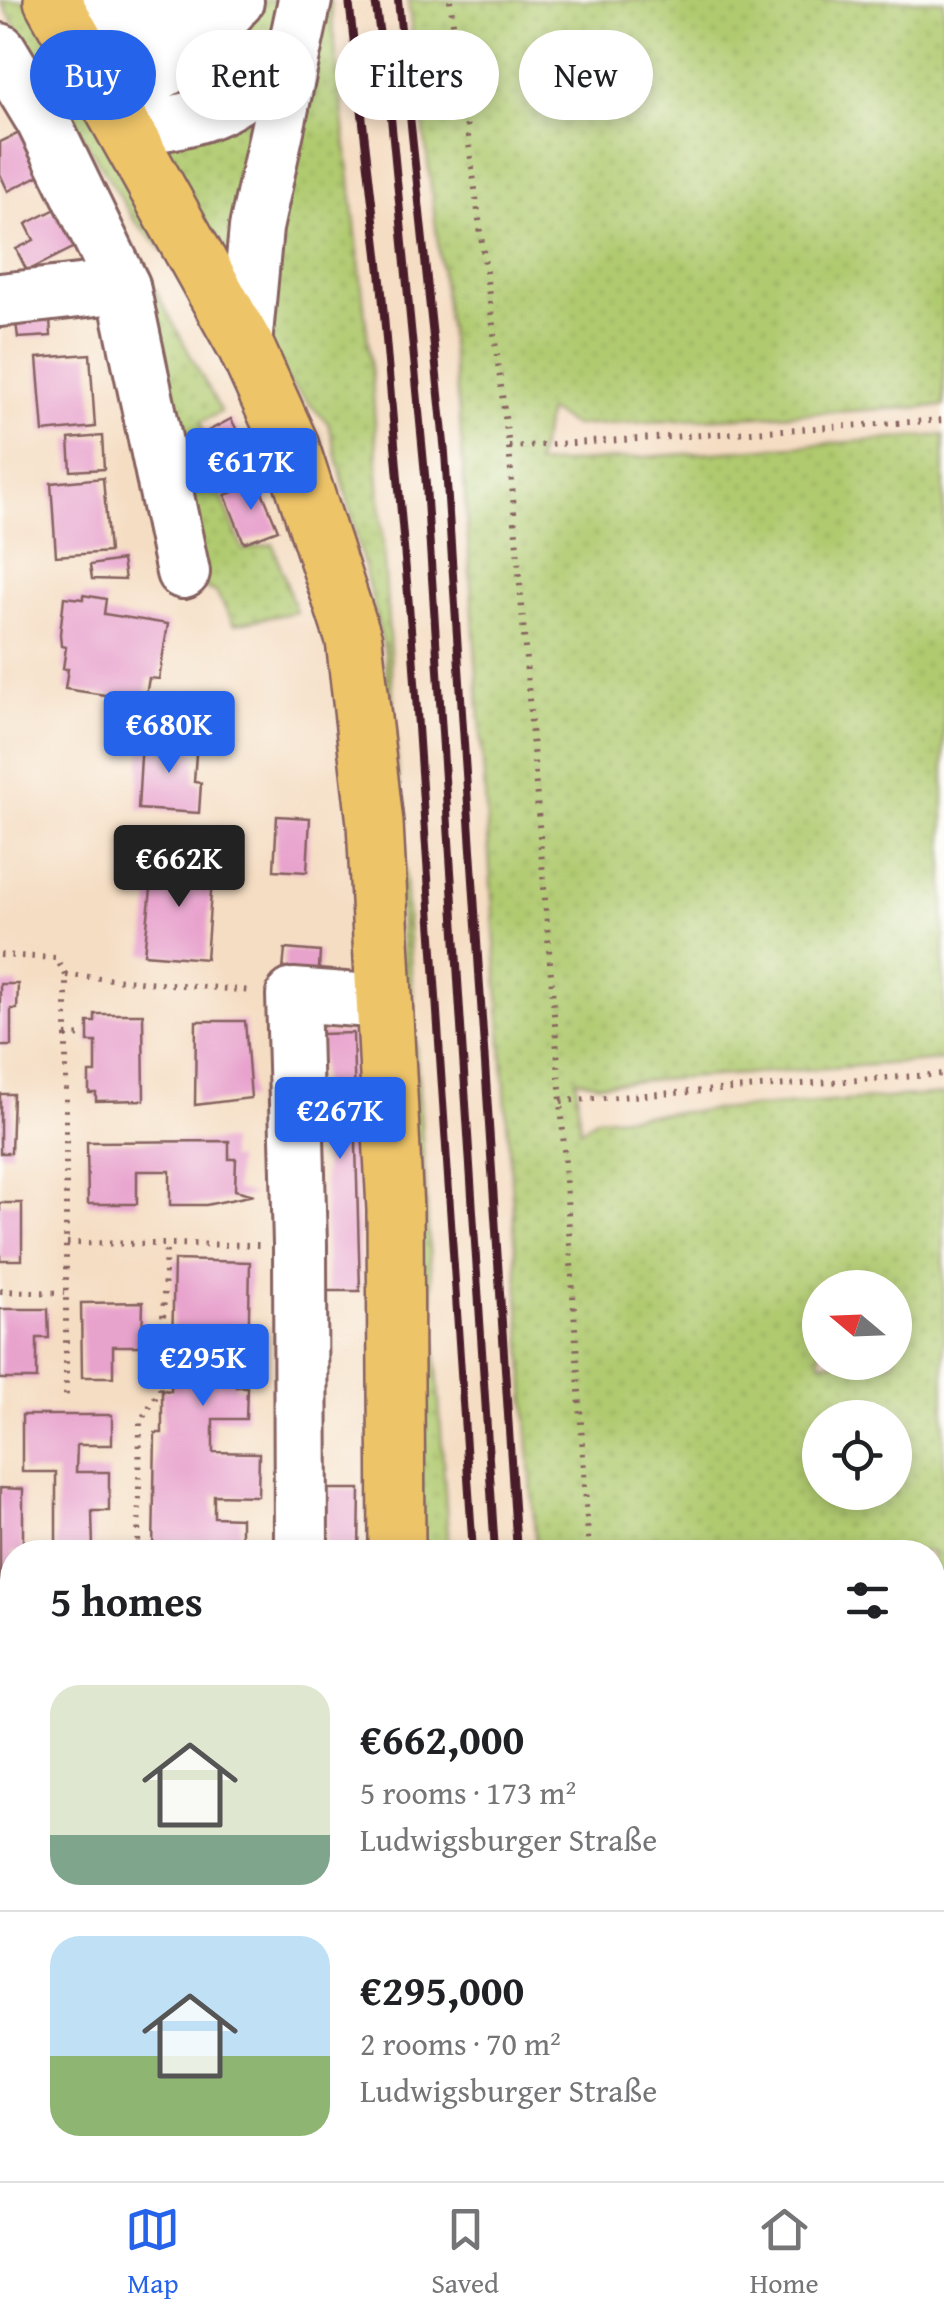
<!DOCTYPE html>
<meta charset="utf-8">
<style>
body{margin:0;font-family:"Gentium Book Plus",serif;background:#f2f2f2;color:#202124;height:100vh;display:flex;flex-direction:column;font-size:38px;white-space:nowrap}
*{box-sizing:border-box;margin:0}
p{font-size:32px;color:#757577}
.icon{flex:none;width:55px;height:55px;fill:none;stroke:currentColor;stroke-width:2;stroke-linecap:round;stroke-linejoin:round}
.map{position:relative;flex:1;overflow:hidden}
.details{position:absolute;left:0px;top:1540px;width:945px;height:642px;display:flex;flex-direction:column;background:#fff;border-radius:40px 40px 0 0;box-shadow:0 5px 15px #0003}
.details>*{flex:none}
.guide{position:absolute;left:30px;top:30px;width:885px;height:90px;display:flex;gap:20px}
.needle{width:65px;rotate:289deg}
.tools{position:absolute;left:802px;top:1270px;display:grid;gap:20px}
.tools a{display:grid;place-items:center;width:110px;height:110px;border-radius:50%;background:#fff;box-shadow:0 5px 15px #0003;font-size:50px}
.price{position:absolute;translate:-50% -85px;padding:0 22px;border-radius:10px;background:#2563eb;color:#fff;font-size:32px;line-height:65px;filter:drop-shadow(0 2px 5px #0008)}
.price::after{content:'';position:absolute;left:50%;top:60px;width:30px;height:22px;margin-left:-15px;background:inherit;clip-path:polygon(0 0,100% 0,50% 100%)}
.price.current{background:#222;color:#fff}
ul{padding:0;list-style:none}
li{display:flex;align-items:center;gap:30px;height:250px;padding:0 50px}
li+li{border-top:2px solid #e0e0e0}
li span{display:grid;place-items:center;flex:none;width:280px;height:200px;border-radius:30px;color:#555}
li>.icon{margin-inline-start:auto}
span .icon{width:120px;height:120px;fill:#fffc;stroke-width:1}
li b{font-size:42px}
h2{display:flex;justify-content:space-between;align-items:center;height:120px;padding:0 50px;font-size:42px}
.chip{padding:0 35px;border-radius:45px;background:#fff;box-shadow:0 5px 15px #0003;font-size:35px;line-height:90px}
.chip.current{background:#2563eb;color:#fff}
.tabs{display:flex;justify-content:space-around;align-items:center;height:140px;border-top:2px solid #e0e0e0;background:#fff;font-size:28px;color:#757577}
.tabs a{display:grid;justify-items:center;gap:5px}
.tabs .current{color:#2563eb}
.map>svg:first-child{display:block}
.green{fill:url(#green-dots);stroke:#7d744e;stroke-width:2.5;fill-rule:evenodd}
.building{fill:#e8a3cd}
.lines{fill:none;stroke-linecap:round;stroke-linejoin:round}
.minor-casing{stroke:#866260;stroke-width:58}
.major-casing{stroke:#866260;stroke-width:60}
.path{stroke:#866260;stroke-width:6;stroke-dasharray:2.5 8;stroke-linecap:butt}
.minor{stroke:#fff;stroke-width:52}
.major{stroke:#eec469;stroke-width:55}
.rail{stroke:#4a1f2b;stroke-width:8}
</style>
<div class="map">
<svg width="944" height="2181" viewBox="0 0 944 2181">
<defs>
<pattern id="green-dots" width="8" height="8" patternUnits="userSpaceOnUse" patternTransform="scale(2.5)"><rect width="8" height="8" fill="#b0ca70"/><path d="M2 2h.1M6 6h.1" fill="none" stroke="#99ad61" stroke-width="1.8" stroke-linecap="round"/></pattern>
</defs>
<rect width="100%" height="100%" fill="#fdfcf7"/>
<filter id="ink" filterUnits="userSpaceOnUse"><feTurbulence type="fractalNoise" baseFrequency=".01" numOctaves="2"/><feDisplacementMap in="SourceGraphic" scale="20" xChannelSelector="R" yChannelSelector="G"/><feConvolveMatrix kernelMatrix="1 2 1 2 8 2 1 2 1" color-interpolation-filters="sRGB"/></filter>
<filter id="wash" filterUnits="userSpaceOnUse"><feTurbulence type="fractalNoise" baseFrequency=".0048" numOctaves="4" result="noise"/><feDisplacementMap in="SourceGraphic" scale="40" xChannelSelector="R" yChannelSelector="G"/><feGaussianBlur stdDeviation="2.25" result="paint"/><feColorMatrix in="noise" values="0 0 0 0 0 0 0 0 0 0 0 0 0 0 0 0 0 1.4 0 .05"/><feComposite in="paint" operator="in"/></filter>
<g filter="url(#wash)">
<rect width="100%" height="100%" fill="#f5ddc3"/>
<!-- green -->
<g class="green">
<path d="M 0,0 L 330,0 L 372,377 L 449,1552 L 422,1552 L 412,1108 L 385,653 L 329,424 L 134,220 Z"/>
<path d="M 408,0 L 944,0 L 944,406 L 574,426 L 548,411 L 536,465 L 944,435 L 944,1060 L 599,1084 L 576,1079 L 580,1130 L 597,1118 L 944,1094 L 944,2181 L 578,2181 L 577,2170 L 932,2170 L 932,1552 L 536,1552 L 460,423 ZM 820,1288 L 895,1288 L 895,1362 L 820,1362 ZM 820,1418 L 895,1418 L 895,1492 L 820,1492 Z"/>
<path d="M 64,121 L 221,412 L 201,422 L 217,485 L 243,550 L 273,544 L 296,612 L 234,624 L 216,592 L 196,584 Z"/>
<path d="M 411,2170 L 459,2170 L 460,2181 L 411,2181 Z"/>
</g>
<g id="blocks">
<!-- building -->
<g class="building">
<path d="M 28,129 L 48,171 L 8,191 L 0,174 L 0,142 Z"/>
<path d="M 68,203 L 87,241 L 27,271 L 16,249 L 34,240 L 26,224 Z"/>
<path d="M 50,319 L 51,336 L 18,338 L 16,322 Z"/>
<path d="M 90,354 L 95,427 L 43,432 L 37,358 Z"/>
<path d="M 231,419 L 253,460 L 230,472 L 208,431 Z"/>
<path d="M 102,436 L 104,469 L 71,471 L 69,439 Z"/>
<path d="M 103,478 L 109,552 L 56,556 L 51,483 Z"/>
<path d="M 258,482 L 278,530 L 244,543 L 225,495 Z"/>
<path d="M 122,560 L 125,580 L 92,579 L 90,565 Z"/>
<path d="M 83,595 L 106,599 L 104,614 L 168,624 L 159,679 L 149,678 L 145,701 L 65,689 L 68,669 L 63,669 L 66,647 L 61,646 L 60,634 L 64,597 L 83,599 Z"/>
<path d="M 142,738 L 197,741 L 194,782 L 201,783 L 199,813 L 138,809 Z"/>
<path d="M 277,816 L 310,818 L 307,872 L 274,870 Z"/>
<path d="M 154,861 L 213,866 L 206,959 L 144,954 Z"/>
<path d="M 285,949 L 320,952 L 318,984 L 282,981 Z"/>
<path d="M 0,984 L 18,984 L 17,1009 L 11,1009 L 11,1046 L 0,1046 Z"/>
<path d="M 95,1014 L 143,1014 L 144,1100 L 96,1101 L 96,1093 L 89,1093 L 89,1073 L 96,1073 L 96,1042 L 88,1042 L 88,1022 L 95,1022 Z"/>
<path d="M 196,1021 L 245,1021 L 251,1098 L 195,1105 Z"/>
<path d="M 353,1033 L 360,1291 L 327,1291 L 320,1034 Z"/>
<path d="M 0,1094 L 13,1094 L 11,1153 L 0,1153 Z"/>
<path d="M 229,1141 L 229,1159 L 236,1159 L 235,1190 L 254,1195 L 206,1205 L 170,1205 L 170,1171 L 137,1171 L 137,1204 L 88,1204 L 87,1142 Z"/>
<rect x="0" y="1203" width="22" height="57"/>
<path d="M 174,1260 L 250,1262 L 248,1368 L 236,1367 L 236,1387 L 247,1387 L 246,1419 L 213,1419 L 213,1452 L 259,1453 L 258,1496 L 214,1495 L 214,1517 L 241,1518 L 241,1546 L 216,1545 L 216,1552 L 153,1552 L 155,1433 L 162,1433 L 162,1390 L 171,1391 Z"/>
<path d="M 143,1302 L 142,1346 L 113,1346 L 113,1377 L 82,1377 L 81,1303 Z"/>
<path d="M 0,1309 L 48,1309 L 49,1338 L 37,1338 L 37,1379 L 0,1379 Z"/>
<path d="M 22,1415 L 112,1415 L 112,1445 L 77,1445 L 76,1472 L 109,1472 L 109,1511 L 92,1511 L 93,1550 L 56,1549 L 56,1472 L 22,1472 Z"/>
<path d="M 0,1488 L 23,1489 L 23,1552 L 12,1552 L 12,1639 L 0,1639 Z"/>
<path d="M 327,1489 L 360,1489 L 359,1552 L 325,1552 Z"/>
<rect x="0" y="1698" width="12" height="72"/>
<rect x="0" y="1833" width="11" height="71"/>
<path d="M 0,1964 L 12,1964 L 12,1987 L 5,1987 L 5,2003 L 12,2002 L 12,2021 L 0,2021 Z"/>
<path d="M 12,2094 L 12,2170 L 36,2170 L 37,2181 L 0,2181 L 0,2095 Z"/>
<rect x="86" y="2170" width="33" height="11"/>
<path d="M 250,2170 L 305,2170 L 304,2181 L 249,2179 Z"/>
</g>
</g>
</g>
<g filter="url(#ink)">
<use href="#blocks" fill-opacity="0" stroke="#866260" stroke-width="2.5"/>
<g class="lines">
<!-- minor casing -->
<g class="minor-casing">
<g id="minor">
<path d="M 55,5 C 137,33 156,28 237,1"/>
<path d="M 0,50 L 43,121 L 123,286 L 183,572"/>
<path d="M 110,102 L 172,66 L 230,9"/>
<path d="M 125,129 C 208,120 238,109 294,46"/>
<path d="M 0,300 L 123,286"/>
<path d="M 245,345 L 256,228 L 305,0"/>
<path d="M 301,1552 L 300,1244 L 293,995 L 383,1002"/>
</g>
</g>
<!-- major casing -->
<g class="major-casing">
<g id="major">
<path d="M 52,0 L 245,345 L 290,444 L 354,640 L 375,823 L 395,1210 L 397,1552"/>
<path d="M 381,2181 L 381,2170"/>
</g>
</g>
<!-- path -->
<g class="path">
<path d="M 450,0 L 509,447 L 561,1101 L 589,1552"/>
<path d="M 509,447 L 944,420"/>
<path d="M 0,955 L 56,958 L 66,975 L 66,1397"/>
<path d="M 66,975 L 252,991"/>
<path d="M 66,1036 L 83,1035"/>
<path d="M 561,1101 L 944,1074"/>
<path d="M 67,1243 L 259,1245"/>
<path d="M 0,1291 L 64,1293"/>
<path d="M 138,1552 L 140,1422 L 160,1390 L 166,1247"/>
<path d="M 0,1661 L 12,1662"/>
<path d="M 932,1746 L 944,1745"/>
<path d="M 0,2061 L 12,2061"/>
<path d="M 626,2170 L 627,2181"/>
<path d="M 61,2181 L 61,2170"/>
</g>
<!-- minor -->
<use href="#minor" class="minor"/>
<!-- major -->
<use href="#major" class="major"/>
<!-- rail -->
<g class="rail">
<path d="M 349,0 L 381,281 L 413,652 L 473,1552"/>
<path d="M 375,0 L 390,107 L 426,485 L 495,1552"/>
<path d="M 398,0 L 445,453 L 517,1552"/>
<path d="M 503,2170 L 504,2181"/>
<path d="M 536,2170 L 537,2181"/>
<path d="M 559,2170 L 559,2181"/>
</g>
</g>
</g>
</svg>
<div class="tools">
<a><svg class="needle" viewBox="-14 -14 28 28"><path d="M0-13l5 13h-10z" fill="#e53935"/><path d="M0 13l5-13h-10z" fill="#757577"/></svg></a>
<a><svg class="icon" aria-label="locate" viewBox="0 0 24 24"><circle cx="12" cy="12" r="6"/><path d="M12 2v4M12 18v4M2 12h4M18 12h4"/></svg></a>
</div>
<b class="price" style="left:251px;top:513px">€617K</b>
<b class="price" style="left:169px;top:776px">€680K</b>
<b class="price current" style="left:179px;top:910px">€662K</b>
<b class="price" style="left:340px;top:1162px">€267K</b>
<b class="price" style="left:203px;top:1409px">€295K</b>
<div class="guide">
<a class="chip current">Buy</a>
<a class="chip">Rent</a>
<a class="chip">Filters</a>
<a class="chip">New</a>
</div>
<section class="details">
<h2>5 homes<svg class="icon" aria-label="filters" viewBox="0 0 24 24"><path d="M4 7h16M4 17h16"/><circle cx="9" cy="7" r="2"/><circle cx="15" cy="17" r="2"/></svg></h2>
<ul>
<li><span style="background:linear-gradient(#dfe7d0 75%,#7fa58c 0)"><svg class="icon" aria-label="home" viewBox="0 0 24 24"><path d="M3 11l9-7 9 7M6 9v11h12V9"/></svg></span><div><b>€662,000</b><p>5 rooms · 173 m²</p><p>Ludwigsburger Straße</p></div></li>
<li><span style="background:linear-gradient(#bfe0f5 60%,#8fb573 0)"><svg class="icon" aria-label="home" viewBox="0 0 24 24"><path d="M3 11l9-7 9 7M6 9v11h12V9"/></svg></span><div><b>€295,000</b><p>2 rooms · 70 m²</p><p>Ludwigsburger Straße</p></div></li>
</ul>
</section>
</div>
<nav class="tabs">
<a class="current"><svg class="icon" aria-label="map" viewBox="0 0 24 24"><path d="M3 6l6-2 6 2 6-2v14l-6 2-6-2-6 2zM9 4v14M15 6v14"/></svg>Map</a>
<a><svg class="icon" aria-label="saved" viewBox="0 0 24 24"><path d="M7 4h10v16l-5-4-5 4z"/></svg>Saved</a>
<a><svg class="icon" aria-label="home" viewBox="0 0 24 24"><path d="M3 11l9-7 9 7M6 9v11h12V9"/></svg>Home</a>
</nav>
